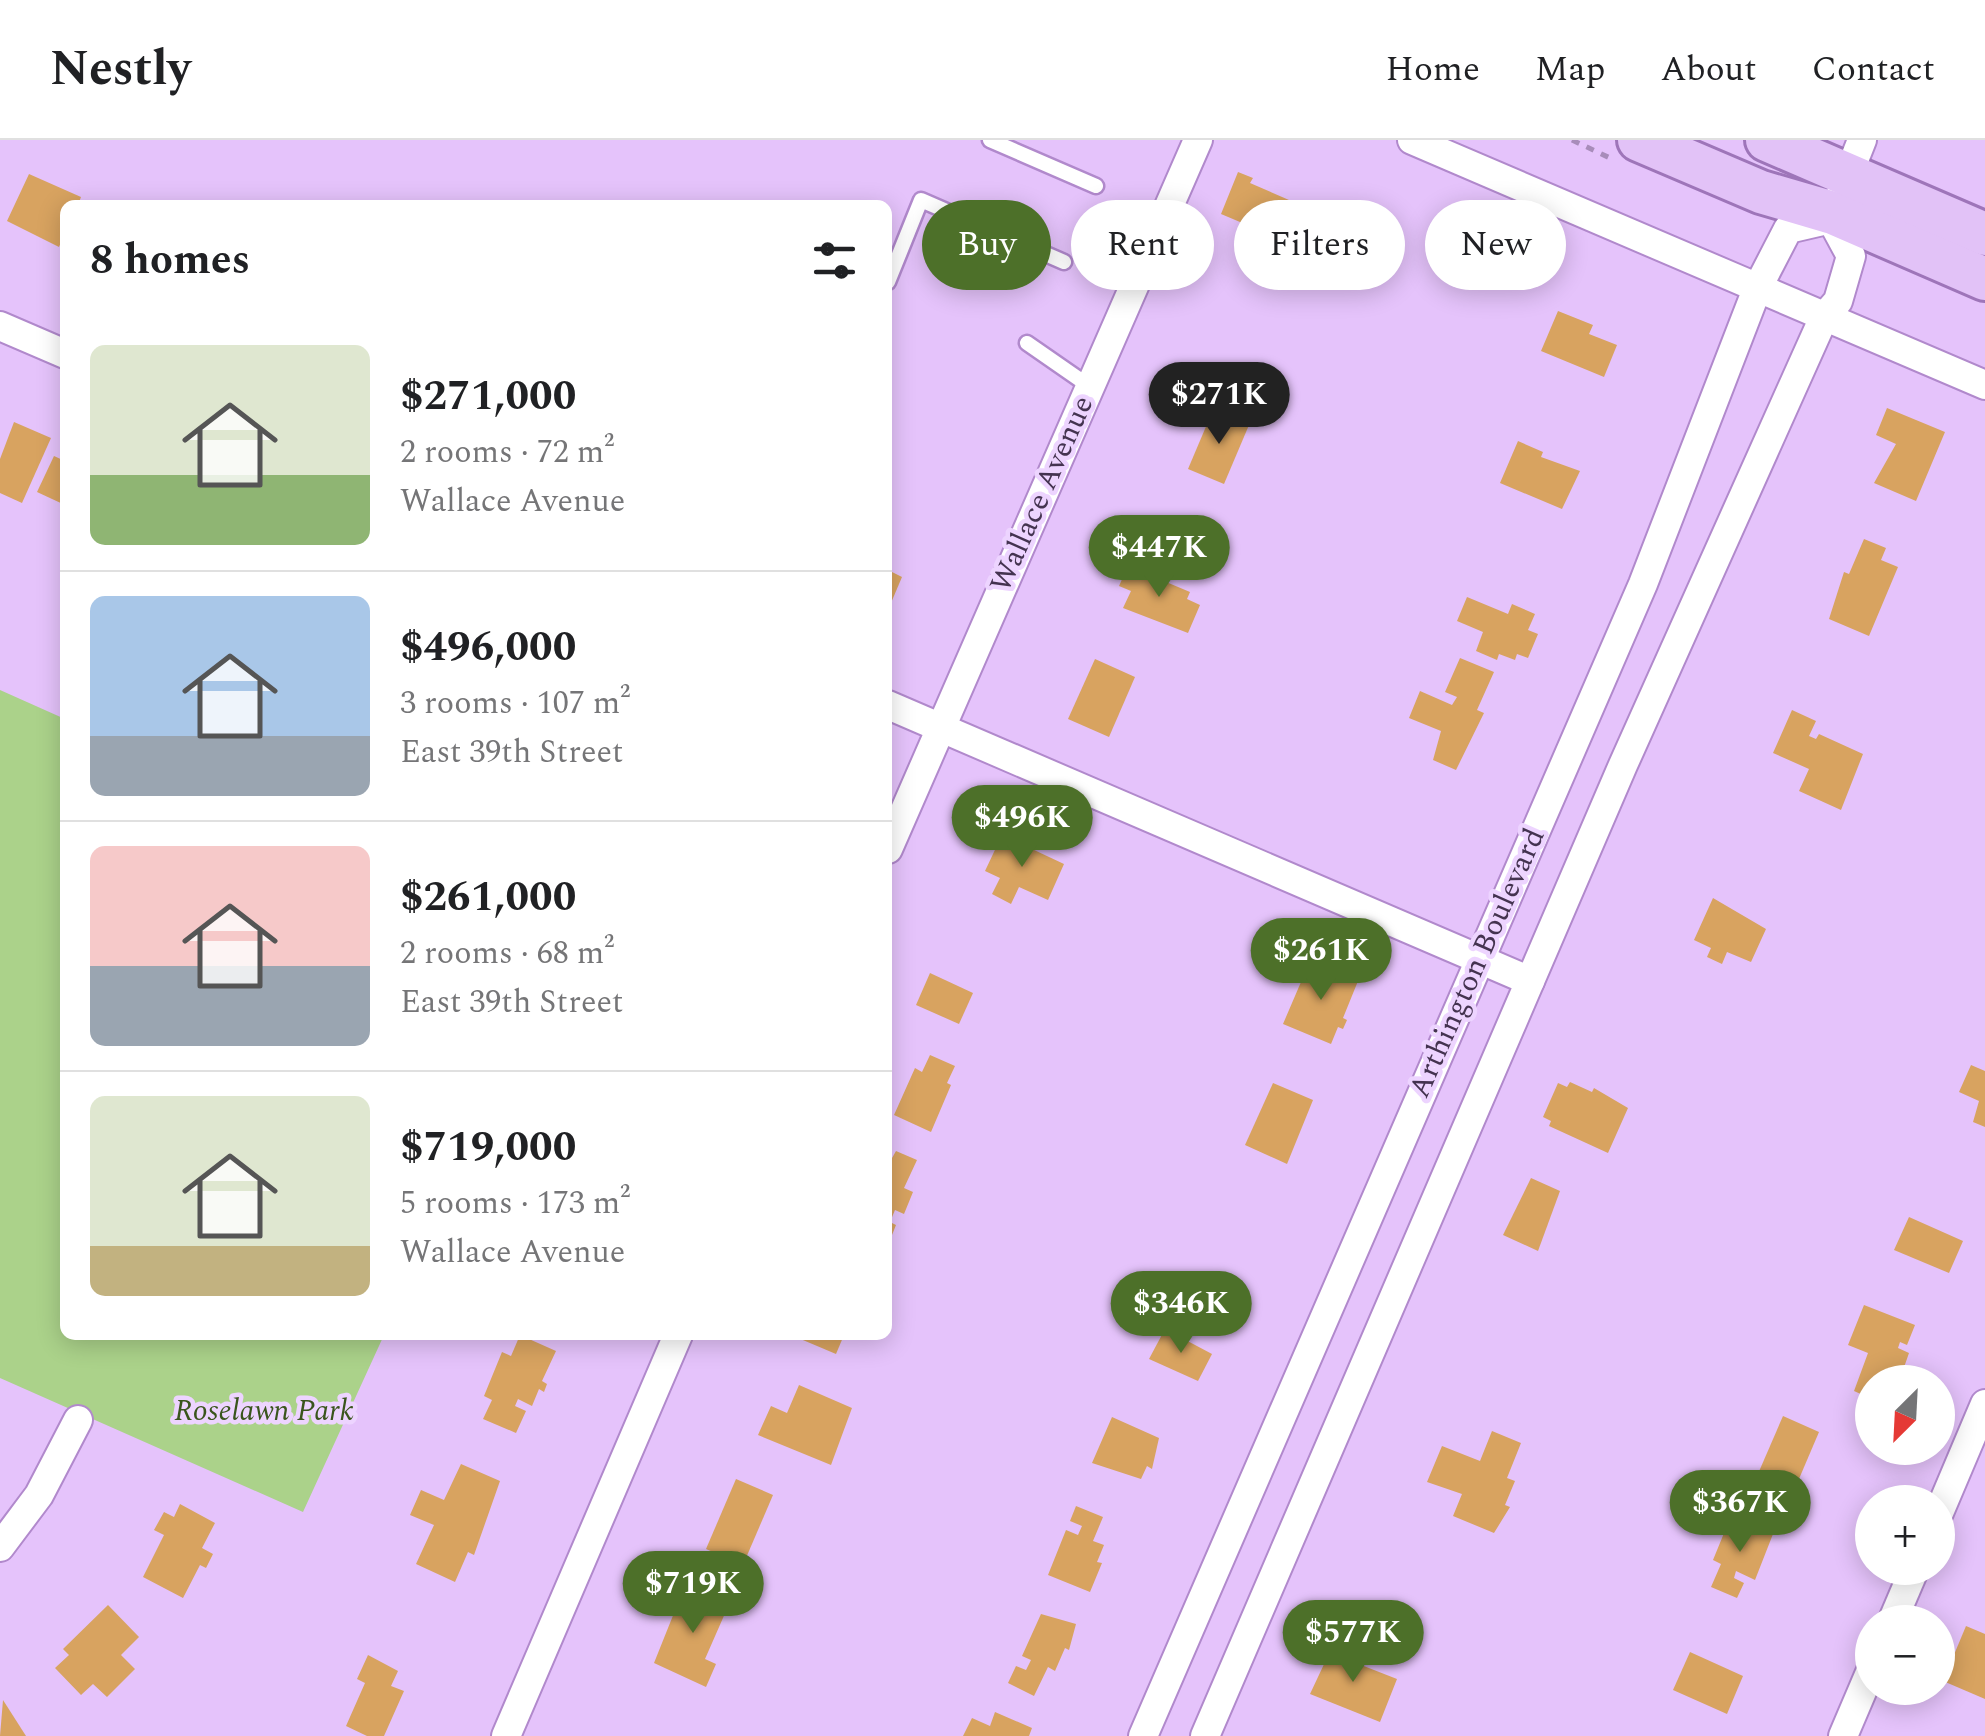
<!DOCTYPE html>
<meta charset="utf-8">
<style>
body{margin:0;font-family:Spectral,serif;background:#f2f2f2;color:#202124;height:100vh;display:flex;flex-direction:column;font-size:38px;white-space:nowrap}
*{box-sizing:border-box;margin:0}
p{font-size:32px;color:#757577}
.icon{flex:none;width:55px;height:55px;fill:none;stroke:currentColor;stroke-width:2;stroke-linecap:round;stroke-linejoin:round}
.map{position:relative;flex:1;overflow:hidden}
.sheet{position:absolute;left:60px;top:60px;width:832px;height:1140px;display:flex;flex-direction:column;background:#fff;border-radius:15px;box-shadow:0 5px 25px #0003}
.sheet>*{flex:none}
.banner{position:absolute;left:922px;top:60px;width:912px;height:90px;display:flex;gap:20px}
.needle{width:65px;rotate:204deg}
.buttons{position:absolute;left:1855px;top:1225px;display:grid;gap:20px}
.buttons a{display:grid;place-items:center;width:100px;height:100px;border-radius:50%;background:#fff;box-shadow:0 5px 25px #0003;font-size:50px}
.price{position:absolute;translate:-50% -85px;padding:0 22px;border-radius:35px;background:#4d7029;color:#fff;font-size:32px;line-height:65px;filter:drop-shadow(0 2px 5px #0008)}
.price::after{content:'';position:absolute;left:50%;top:60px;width:30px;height:22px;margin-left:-15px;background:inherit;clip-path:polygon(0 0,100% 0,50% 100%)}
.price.active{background:#222;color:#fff}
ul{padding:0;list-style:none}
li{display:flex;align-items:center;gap:30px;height:250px;padding:0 30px}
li+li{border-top:2px solid #e0e0e0}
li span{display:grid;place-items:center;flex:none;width:280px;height:200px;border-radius:15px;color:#555}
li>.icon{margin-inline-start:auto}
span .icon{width:120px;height:120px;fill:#fffc;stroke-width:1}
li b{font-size:42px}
h2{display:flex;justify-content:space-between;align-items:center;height:120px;padding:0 30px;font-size:42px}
.chip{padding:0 35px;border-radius:45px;background:#fff;box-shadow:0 5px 25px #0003;font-size:35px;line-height:90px}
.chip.active{background:#4d7029;color:#fff}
header{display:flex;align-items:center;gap:60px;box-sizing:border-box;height:140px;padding:0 50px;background:#fff;border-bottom:2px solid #e0e0e0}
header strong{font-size:48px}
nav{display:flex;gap:55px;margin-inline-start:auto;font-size:35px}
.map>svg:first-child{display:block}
.green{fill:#abd28a}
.building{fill:#d8a360}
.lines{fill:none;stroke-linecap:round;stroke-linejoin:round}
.service-casing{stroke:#b189cc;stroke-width:19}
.minor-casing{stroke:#b189cc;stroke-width:32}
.primary-casing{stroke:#9e75b9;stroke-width:48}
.path{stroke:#a88cba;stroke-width:5;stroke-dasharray:8 8;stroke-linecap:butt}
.service{stroke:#fff;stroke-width:14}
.minor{stroke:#fff;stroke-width:28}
.primary{stroke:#e2c2f7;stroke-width:42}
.labels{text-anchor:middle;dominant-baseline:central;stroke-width:9;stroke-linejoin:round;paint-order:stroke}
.street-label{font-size:30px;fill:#443350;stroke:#edd4ff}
.park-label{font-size:30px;font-style:italic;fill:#3a551d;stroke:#edd4ff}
</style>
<header>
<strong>Nestly</strong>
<nav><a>Home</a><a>Map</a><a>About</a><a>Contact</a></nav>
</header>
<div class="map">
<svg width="1985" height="1596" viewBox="0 0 1985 1596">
<rect width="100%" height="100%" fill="#e5c3fb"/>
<!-- green -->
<path class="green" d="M 0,550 L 65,579 L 65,1195 L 384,1195 L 303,1372 L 0,1238 Z"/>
<!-- building -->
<g class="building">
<path d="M 1238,32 L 1253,38 L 1250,43 L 1289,60 L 1273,96 L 1221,74 Z"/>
<path d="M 29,34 L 81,57 L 78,65 L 65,65 L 65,93 L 59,107 L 7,81 Z"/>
<path d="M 1338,69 L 1380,92 L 1361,135 L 1325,118 L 1341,84 L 1333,80 Z"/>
<path d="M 1558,171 L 1593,185 L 1589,194 L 1617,205 L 1604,237 L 1541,211 Z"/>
<path d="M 1887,268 L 1945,292 L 1916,361 L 1874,343 L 1896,304 L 1876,295 Z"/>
<path d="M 1213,270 L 1249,285 L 1224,344 L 1188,329 Z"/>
<path d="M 14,282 L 51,298 L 22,363 L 0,353 L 0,319 Z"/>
<path d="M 1518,301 L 1543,312 L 1541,317 L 1580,331 L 1562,369 L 1500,343 Z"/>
<path d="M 54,316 L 65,321 L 65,365 L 37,352 Z"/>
<path d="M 1864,399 L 1886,408 L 1881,420 L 1898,427 L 1869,496 L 1829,479 L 1844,432 L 1849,434 Z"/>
<path d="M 1128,426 L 1190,452 L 1187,459 L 1200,465 L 1188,493 L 1123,468 L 1131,451 L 1119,446 Z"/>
<path d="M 888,430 L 902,437 L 888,470 Z"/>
<path d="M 1467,457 L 1508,474 L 1512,464 L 1535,474 L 1528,490 L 1538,494 L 1528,518 L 1517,514 L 1515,520 L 1499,514 L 1497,520 L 1476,511 L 1483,492 L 1457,481 Z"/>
<path d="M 1460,518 L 1494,532 L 1477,570 L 1484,573 L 1456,630 L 1433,620 L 1441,591 L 1409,578 L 1420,551 L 1452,565 L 1457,557 L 1445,552 Z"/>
<path d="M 1095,519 L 1135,537 L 1109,597 L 1068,579 Z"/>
<path d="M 1792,570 L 1816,581 L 1809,596 L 1816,599 L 1819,594 L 1863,614 L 1841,670 L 1799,651 L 1809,629 L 1773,613 Z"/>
<path d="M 1002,695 L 1064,724 L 1048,760 L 1019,747 L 1011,764 L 992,754 L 1000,738 L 985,731 Z"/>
<path d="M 1713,758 L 1766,789 L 1751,822 L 1727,812 L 1722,824 L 1707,817 L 1711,808 L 1694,800 Z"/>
<path d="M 1310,821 L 1358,841 L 1343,878 L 1347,880 L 1343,889 L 1338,887 L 1331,904 L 1283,884 Z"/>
<path d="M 930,833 L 973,853 L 959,884 L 916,865 Z"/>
<path d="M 930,915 L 955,926 L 947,943 L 951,945 L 931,992 L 894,975 L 915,928 L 922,932 Z"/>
<path d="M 1971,925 L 1985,931 L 1985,987 L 1973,982 L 1979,961 L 1959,952 Z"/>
<path d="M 1570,942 L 1592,952 L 1594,948 L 1628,968 L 1608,1013 L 1549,986 L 1551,981 L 1543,977 L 1558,943 L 1567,947 Z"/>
<path d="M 1273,943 L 1313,960 L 1287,1024 L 1245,1005 Z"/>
<path d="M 896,1011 L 917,1020 L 904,1048 L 913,1052 L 904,1074 L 895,1070 L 890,1082 L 896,1085 L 888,1105 L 888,1025 Z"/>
<path d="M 1531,1038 L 1560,1051 L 1538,1111 L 1503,1095 Z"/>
<path d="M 1909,1077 L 1963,1101 L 1949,1133 L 1894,1110 Z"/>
<path d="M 1864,1165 L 1915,1185 L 1907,1205 L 1900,1202 L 1898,1208 L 1909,1213 L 1901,1236 L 1905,1237 L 1903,1242 L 1872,1242 L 1872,1259 L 1854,1251 L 1868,1213 L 1848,1205 Z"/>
<path d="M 1165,1189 L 1212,1214 L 1198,1241 L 1149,1219 Z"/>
<path d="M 520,1195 L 556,1211 L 542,1241 L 547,1244 L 544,1252 L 539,1249 L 532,1266 L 518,1259 L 515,1266 L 526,1271 L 516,1293 L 483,1279 L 492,1260 L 484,1256 L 502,1212 L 511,1216 Z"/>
<path d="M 791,1195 L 844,1195 L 836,1214 Z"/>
<path d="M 799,1245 L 852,1268 L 831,1325 L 758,1295 L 771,1266 L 787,1273 Z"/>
<path d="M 1783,1276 L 1819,1292 L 1790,1360 L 1754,1343 Z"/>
<path d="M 1112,1277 L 1159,1298 L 1152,1329 L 1147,1326 L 1141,1339 L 1092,1323 Z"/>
<path d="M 1492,1291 L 1521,1303 L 1507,1338 L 1515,1341 L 1505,1365 L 1510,1367 L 1494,1393 L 1453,1376 L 1462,1354 L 1427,1342 L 1442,1306 L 1480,1321 Z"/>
<path d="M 461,1324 L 500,1341 L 474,1415 L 468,1412 L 455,1442 L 416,1424 L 434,1385 L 410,1375 L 421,1350 L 444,1360 Z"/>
<path d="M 736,1339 L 773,1355 L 743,1425 L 706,1409 Z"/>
<path d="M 180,1364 L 215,1383 L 202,1408 L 213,1414 L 206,1428 L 200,1425 L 183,1458 L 143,1437 L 164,1395 L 154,1390 L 164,1372 L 174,1377 Z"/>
<path d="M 1076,1366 L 1103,1377 L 1093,1401 L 1104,1405 L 1097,1422 L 1102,1423 L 1090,1452 L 1048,1435 L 1066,1390 L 1078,1395 L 1082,1386 L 1070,1381 Z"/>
<path d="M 1731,1376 L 1773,1394 L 1755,1440 L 1736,1431 L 1734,1438 L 1744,1443 L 1737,1458 L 1711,1447 L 1721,1424 L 1713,1420 Z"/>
<path d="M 691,1445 L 730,1462 L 705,1519 L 716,1524 L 706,1547 L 654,1523 L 674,1473 L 678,1475 Z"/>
<path d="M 108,1465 L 139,1497 L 121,1515 L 135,1529 L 107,1557 L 93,1544 L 81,1555 L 55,1528 L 69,1515 L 63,1509 Z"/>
<path d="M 1041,1474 L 1076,1484 L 1069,1510 L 1065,1508 L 1055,1531 L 1048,1527 L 1034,1556 L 1008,1543 L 1016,1526 L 1026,1530 L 1031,1520 L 1022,1516 Z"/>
<path d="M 1966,1486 L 1985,1494 L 1985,1559 L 1943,1541 Z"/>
<path d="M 1333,1505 L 1354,1514 L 1351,1521 L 1397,1539 L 1380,1582 L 1310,1554 Z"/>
<path d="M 1690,1512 L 1743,1536 L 1727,1574 L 1673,1550 Z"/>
<path d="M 368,1515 L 398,1531 L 391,1546 L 404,1551 L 384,1596 L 367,1596 L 346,1586 L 365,1543 L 357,1539 Z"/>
<path d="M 3,1560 L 26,1596 L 0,1596 Z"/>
<path d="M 995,1572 L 1032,1588 L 1029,1596 L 963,1596 L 972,1578 L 990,1586 Z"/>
</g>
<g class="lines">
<!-- service casing -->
<g class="service-casing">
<g id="service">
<path d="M 990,0 L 1096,46"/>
<path d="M 888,142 L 921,60 L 1064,122"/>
<path d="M 1027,203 L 1089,246"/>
</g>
</g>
<!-- minor casing -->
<g class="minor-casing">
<g id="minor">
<path d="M 1412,0 L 1985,245"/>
<path d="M 0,186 L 65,214"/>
<path d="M 888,565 L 1530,841"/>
<path d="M 888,709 L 1198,0"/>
<path d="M 1938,1375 L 1985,1264"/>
<path d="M 0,1407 L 39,1355 L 78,1280"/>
<path d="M 1892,1482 L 1915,1428"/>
<path d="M 506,1596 L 678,1195"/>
<path d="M 1143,1596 L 1643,444 L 1757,149 L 1788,89 L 1831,79"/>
<path d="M 1205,1596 L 1623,625 L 1824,177 L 1838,161 L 1851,116 L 1831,79 L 1862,0"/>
<path d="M 1843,1596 L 1872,1528"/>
</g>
</g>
<!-- primary casing -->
<g class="primary-casing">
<g id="primary">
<path d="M 1639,0 L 1761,52 L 1833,73 L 1985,139"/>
<path d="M 1767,0 L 1985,94"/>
</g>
</g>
<!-- path -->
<path class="path" d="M 1572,0 L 1610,18"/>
<!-- service -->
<use href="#service" class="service"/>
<!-- minor -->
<use href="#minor" class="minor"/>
<!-- primary -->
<use href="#primary" class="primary"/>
</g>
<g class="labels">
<!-- street labels -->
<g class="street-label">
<text transform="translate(1042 354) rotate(-66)">Wallace Avenue</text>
<text transform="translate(1477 823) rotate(-66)">Arthington Boulevard</text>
</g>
<!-- park labels -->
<g class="park-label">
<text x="264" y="1271">Roselawn Park</text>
</g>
</g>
</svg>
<div class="buttons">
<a><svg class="needle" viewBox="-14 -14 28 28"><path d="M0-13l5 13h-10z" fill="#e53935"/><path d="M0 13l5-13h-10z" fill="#757577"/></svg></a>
<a>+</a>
<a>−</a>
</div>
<b class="price active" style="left:1219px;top:307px">$271K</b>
<b class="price" style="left:1159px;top:460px">$447K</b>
<b class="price" style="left:1022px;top:730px">$496K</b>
<b class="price" style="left:1321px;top:863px">$261K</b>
<b class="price" style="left:1181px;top:1216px">$346K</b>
<b class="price" style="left:1740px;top:1415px">$367K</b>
<b class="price" style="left:693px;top:1496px">$719K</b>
<b class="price" style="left:1353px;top:1545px">$577K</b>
<div class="banner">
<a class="chip active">Buy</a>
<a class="chip">Rent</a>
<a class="chip">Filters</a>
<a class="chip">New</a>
</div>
<section class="sheet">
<h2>8 homes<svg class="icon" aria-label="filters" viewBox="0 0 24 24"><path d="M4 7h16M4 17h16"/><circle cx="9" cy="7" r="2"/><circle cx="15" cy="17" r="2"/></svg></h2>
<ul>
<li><span style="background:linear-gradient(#dfe7d0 65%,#8fb573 0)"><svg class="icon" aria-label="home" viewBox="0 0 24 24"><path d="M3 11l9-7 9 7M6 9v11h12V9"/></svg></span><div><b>$271,000</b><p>2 rooms · 72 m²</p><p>Wallace Avenue</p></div></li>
<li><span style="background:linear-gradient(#a9c7e8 70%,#9aa5b1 0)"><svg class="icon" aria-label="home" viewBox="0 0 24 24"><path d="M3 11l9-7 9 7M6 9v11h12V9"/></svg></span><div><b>$496,000</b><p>3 rooms · 107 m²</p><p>East 39th Street</p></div></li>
<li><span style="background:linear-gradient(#f6c9c9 60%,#9aa5b1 0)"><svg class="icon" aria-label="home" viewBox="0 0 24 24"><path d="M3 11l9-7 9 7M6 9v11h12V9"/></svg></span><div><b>$261,000</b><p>2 rooms · 68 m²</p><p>East 39th Street</p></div></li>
<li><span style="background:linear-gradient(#dfe7d0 75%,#c2b280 0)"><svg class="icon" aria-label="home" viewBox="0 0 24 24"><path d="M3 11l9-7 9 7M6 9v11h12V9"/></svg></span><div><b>$719,000</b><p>5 rooms · 173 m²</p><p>Wallace Avenue</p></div></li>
</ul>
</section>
</div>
